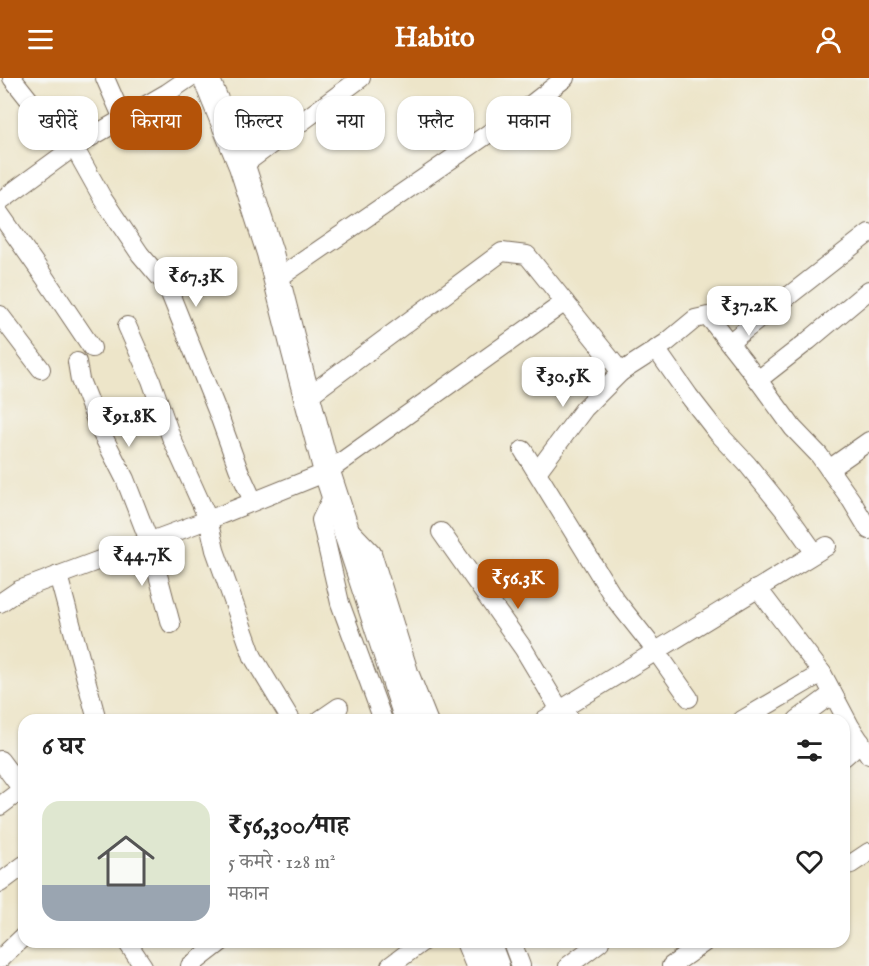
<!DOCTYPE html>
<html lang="hi">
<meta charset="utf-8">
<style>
body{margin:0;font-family:"IM FELL English","Noto Serif Devanagari",serif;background:#f6f6f6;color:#222;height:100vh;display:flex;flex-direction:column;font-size:22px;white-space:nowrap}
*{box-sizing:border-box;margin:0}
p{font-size:20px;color:#767676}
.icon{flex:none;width:33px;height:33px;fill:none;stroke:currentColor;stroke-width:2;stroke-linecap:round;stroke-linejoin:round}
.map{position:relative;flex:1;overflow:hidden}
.panel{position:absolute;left:18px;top:636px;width:832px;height:234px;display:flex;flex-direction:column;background:#fff;border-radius:18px;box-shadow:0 2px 4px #0004}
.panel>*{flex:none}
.top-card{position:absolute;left:18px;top:18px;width:834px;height:54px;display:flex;gap:12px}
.price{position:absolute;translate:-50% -51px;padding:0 14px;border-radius:12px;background:#fff;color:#222;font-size:20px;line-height:39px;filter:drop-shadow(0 2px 3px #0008)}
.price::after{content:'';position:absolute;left:50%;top:36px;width:18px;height:14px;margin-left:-9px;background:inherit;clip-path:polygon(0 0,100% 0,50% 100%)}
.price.current{background:#b45309;color:#fff}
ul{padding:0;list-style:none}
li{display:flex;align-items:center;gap:18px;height:150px;padding:0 24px}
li+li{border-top:2px solid #e0e0e0}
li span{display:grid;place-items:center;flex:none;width:168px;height:120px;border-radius:18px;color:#555}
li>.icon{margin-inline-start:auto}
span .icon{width:72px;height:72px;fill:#fffc;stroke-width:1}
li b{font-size:26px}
h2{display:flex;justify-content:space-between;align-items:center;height:72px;padding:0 24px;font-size:26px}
.tag{padding:0 21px;border-radius:18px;background:#fff;box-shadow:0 2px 4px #0004;font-size:21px;line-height:54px}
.tag.current{background:#b45309;color:#fff}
header{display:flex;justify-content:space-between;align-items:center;height:78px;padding:0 24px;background:#b45309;color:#fff;font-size:27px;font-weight:800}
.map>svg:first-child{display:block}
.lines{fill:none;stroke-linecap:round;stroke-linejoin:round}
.street-casing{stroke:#796b5a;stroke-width:20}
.secondary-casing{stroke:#796b5a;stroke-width:28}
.street{stroke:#fff;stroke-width:18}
.secondary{stroke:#fff;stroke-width:26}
</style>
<header><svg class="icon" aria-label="menu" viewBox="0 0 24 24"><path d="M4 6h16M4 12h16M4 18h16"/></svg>Habito<svg class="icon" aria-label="person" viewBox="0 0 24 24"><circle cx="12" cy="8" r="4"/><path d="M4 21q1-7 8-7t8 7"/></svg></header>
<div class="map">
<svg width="869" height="888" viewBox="0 0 869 888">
<rect width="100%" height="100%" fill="#f6f6f2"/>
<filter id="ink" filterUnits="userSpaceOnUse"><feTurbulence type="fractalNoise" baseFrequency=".0167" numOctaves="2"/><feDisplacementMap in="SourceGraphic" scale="12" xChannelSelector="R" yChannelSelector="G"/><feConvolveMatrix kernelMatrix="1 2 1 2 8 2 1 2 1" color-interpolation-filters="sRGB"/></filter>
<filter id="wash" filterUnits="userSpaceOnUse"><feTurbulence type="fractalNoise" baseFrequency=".008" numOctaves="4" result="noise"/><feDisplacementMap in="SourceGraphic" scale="24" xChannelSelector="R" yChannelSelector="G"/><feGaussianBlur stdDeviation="1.35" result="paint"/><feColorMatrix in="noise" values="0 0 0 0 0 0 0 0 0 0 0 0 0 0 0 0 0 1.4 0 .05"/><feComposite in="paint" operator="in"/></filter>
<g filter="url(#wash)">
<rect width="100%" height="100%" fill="#ede5c9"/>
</g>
<g filter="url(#ink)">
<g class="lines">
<!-- street casing -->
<g class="street-casing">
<g id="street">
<path d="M 12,0 L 31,24 L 74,69 L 103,121 L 140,176 L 167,208 L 218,335 L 238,390 L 253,423"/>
<path d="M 105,0 L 123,41"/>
<path d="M 242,88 L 361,0"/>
<path d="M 0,123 L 74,69 L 167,15 L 189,0"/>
<path d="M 0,136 L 45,200 L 92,270"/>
<path d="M 277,201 L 533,25 L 565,0"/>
<path d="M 0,237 L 41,291"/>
<path d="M 127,248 L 151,302 L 171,359 L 208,441 L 215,472 L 253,579 L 291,642"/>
<path d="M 730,264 L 869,155"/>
<path d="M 656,271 L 689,318 L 717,354 L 747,386 L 785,433 L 815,475"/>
<path d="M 77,284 L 80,302 L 99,350 L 125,401 L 149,463 L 171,546"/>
<path d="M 758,302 L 808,263 L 869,212"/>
<path d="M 307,319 L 502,174 L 527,177 L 621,294 L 666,265 L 695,241 L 708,238 L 758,302 L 793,350 L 819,377 L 851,422 L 869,452"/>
<path d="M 523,372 L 614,520 L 656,573 L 689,620"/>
<path d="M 829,391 L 869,363"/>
<path d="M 537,394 L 584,331 L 621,294"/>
<path d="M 334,415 L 321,442 L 340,525 L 383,642"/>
<path d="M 348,450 L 372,475 L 409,594 L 428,642"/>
<path d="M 441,454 L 523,570 L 560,632 L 571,642"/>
<path d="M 58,497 L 97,642"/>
<path d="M 756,511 L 762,516 L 822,595 L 850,648 L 869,677"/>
<path d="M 0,525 L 19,512 L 218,438 L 327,394 L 565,224"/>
<path d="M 320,642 L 339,629"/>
<path d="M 544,642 L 827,468"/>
<path d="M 742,642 L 822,595"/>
<path d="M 797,642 L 832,616"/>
<path d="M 844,679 L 861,664"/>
<path d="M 0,682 L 24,714"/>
<path d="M 0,728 L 24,710"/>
<path d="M 844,788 L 851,786 L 869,774"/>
<path d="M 0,805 L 24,787"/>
<path d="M 127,864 L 143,888"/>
<path d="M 465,864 L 475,888"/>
<path d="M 512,864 L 521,888"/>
<path d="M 0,881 L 24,858"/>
<path d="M 190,888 L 221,864"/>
<path d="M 390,888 L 422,864"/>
<path d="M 568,888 L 600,864"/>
<path d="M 671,888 L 705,864"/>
</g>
</g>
<!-- secondary casing -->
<g class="secondary-casing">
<g id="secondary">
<path d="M 206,0 L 242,88 L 270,175 L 295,274 L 327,394 L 408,642"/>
<path d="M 487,864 L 496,888"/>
</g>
</g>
<!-- street -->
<use href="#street" class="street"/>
<!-- secondary -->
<use href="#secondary" class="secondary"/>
</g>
</g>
</svg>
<b class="price" style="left:196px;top:230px">₹67.3K</b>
<b class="price" style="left:749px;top:259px">₹37.2K</b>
<b class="price" style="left:563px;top:330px">₹30.5K</b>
<b class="price" style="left:129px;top:370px">₹91.8K</b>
<b class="price" style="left:142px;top:509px">₹44.7K</b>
<b class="price current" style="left:518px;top:532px">₹56.3K</b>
<div class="top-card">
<a class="tag">खरीदें</a>
<a class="tag current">किराया</a>
<a class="tag">फ़िल्टर</a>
<a class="tag">नया</a>
<a class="tag">फ़्लैट</a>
<a class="tag">मकान</a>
</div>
<section class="panel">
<h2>6 घर<svg class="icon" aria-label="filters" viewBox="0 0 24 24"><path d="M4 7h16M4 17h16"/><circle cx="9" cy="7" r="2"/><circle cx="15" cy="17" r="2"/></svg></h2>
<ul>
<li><span style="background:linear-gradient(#dfe7d0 70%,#9aa5b1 0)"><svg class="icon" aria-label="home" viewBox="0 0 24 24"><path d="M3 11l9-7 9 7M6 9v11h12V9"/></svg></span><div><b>₹56,300/माह</b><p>5 कमरे · 128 m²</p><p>मकान</p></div><svg class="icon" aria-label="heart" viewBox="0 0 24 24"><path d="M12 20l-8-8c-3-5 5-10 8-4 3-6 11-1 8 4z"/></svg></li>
</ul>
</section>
</div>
